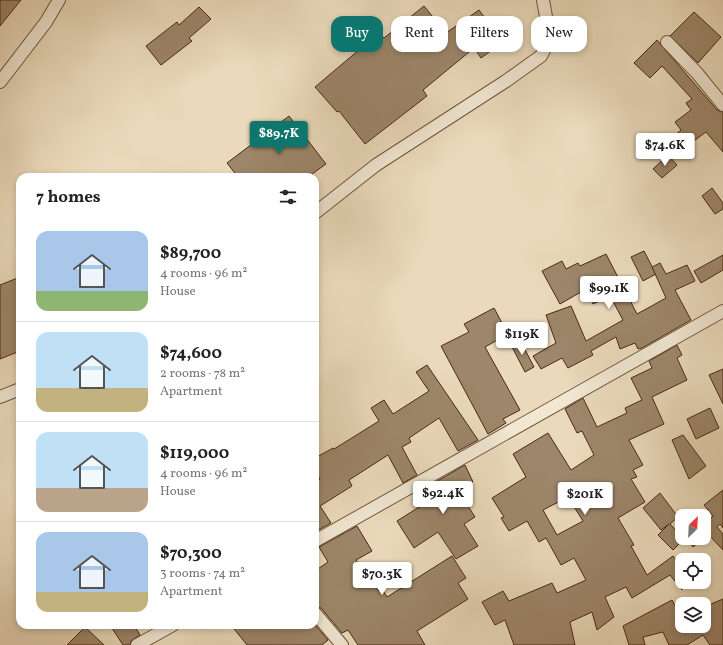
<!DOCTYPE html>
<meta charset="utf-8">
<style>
body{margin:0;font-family:Vollkorn,serif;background:#f6f6f6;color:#222;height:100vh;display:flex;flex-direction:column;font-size:15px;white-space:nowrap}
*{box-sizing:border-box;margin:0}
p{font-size:13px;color:#767676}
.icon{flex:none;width:22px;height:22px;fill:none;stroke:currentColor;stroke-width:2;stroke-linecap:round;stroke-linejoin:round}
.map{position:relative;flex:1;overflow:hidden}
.side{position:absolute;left:16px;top:173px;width:303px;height:456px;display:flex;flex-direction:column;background:#fff;border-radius:12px;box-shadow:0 2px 6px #0003}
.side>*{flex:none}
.guide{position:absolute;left:331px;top:16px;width:332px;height:36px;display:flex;gap:8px}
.needle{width:26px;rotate:24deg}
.buttons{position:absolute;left:675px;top:509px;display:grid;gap:8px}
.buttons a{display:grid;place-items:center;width:36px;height:36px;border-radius:8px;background:#fff;box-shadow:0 2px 6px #0003;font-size:20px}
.price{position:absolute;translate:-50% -34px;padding:0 9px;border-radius:4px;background:#fff;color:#222;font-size:13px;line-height:26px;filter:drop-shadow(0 1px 2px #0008)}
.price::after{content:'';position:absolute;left:50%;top:24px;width:12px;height:9px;margin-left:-6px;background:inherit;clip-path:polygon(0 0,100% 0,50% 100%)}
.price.selected{background:#0f766e;color:#fff}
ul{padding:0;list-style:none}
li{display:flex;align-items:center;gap:12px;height:100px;padding:0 20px}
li+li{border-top:1px solid #e0e0e0}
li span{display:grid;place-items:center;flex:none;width:112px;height:80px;border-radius:12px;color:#555}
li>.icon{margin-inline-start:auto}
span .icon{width:48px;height:48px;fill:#fffc;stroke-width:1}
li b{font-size:17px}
h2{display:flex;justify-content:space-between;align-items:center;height:48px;padding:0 20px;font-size:17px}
.chip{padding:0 14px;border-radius:12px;background:#fff;box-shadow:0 2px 6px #0003;font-size:14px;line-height:36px}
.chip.selected{background:#0f766e;color:#fff}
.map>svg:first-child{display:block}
.building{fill:#9d866a;stroke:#4a2a12;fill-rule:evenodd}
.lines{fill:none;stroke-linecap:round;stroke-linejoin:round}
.street-casing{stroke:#72563c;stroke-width:14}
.street{stroke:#f1e7d3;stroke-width:12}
</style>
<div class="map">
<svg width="723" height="645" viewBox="0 0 723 645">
<rect width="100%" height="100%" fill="#eadabb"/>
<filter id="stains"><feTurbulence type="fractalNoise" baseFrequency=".005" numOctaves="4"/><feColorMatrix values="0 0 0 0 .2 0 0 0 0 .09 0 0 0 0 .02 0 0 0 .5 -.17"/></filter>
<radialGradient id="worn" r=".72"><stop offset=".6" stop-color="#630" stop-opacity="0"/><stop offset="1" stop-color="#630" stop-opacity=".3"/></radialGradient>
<!-- building -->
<g class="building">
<path d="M 0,0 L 21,0 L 0,26 Z"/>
<path d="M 424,6 L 446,33 L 479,10 L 503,42 L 481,58 L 474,48 L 423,90 L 427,96 L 365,144 L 339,111 L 337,112 L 315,87 L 379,33 L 384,38 Z"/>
<path d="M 199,7 L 211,19 L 189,38 L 192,41 L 161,65 L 146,46 L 177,22 L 179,25 Z"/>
<path d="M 694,12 L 721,37 L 698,63 L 670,36 Z"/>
<path d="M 657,40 L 717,110 L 723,112 L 723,152 L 706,132 L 691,143 L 688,140 L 671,155 L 663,146 L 681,130 L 675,122 L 691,110 L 686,103 L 692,99 L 662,66 L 650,78 L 634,63 Z"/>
<path d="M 289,116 L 326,164 L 308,177 L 238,177 L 227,163 Z"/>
<path d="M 668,155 L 677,165 L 662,178 L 653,169 Z"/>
<path d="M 712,188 L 723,203 L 723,209 L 715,214 L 702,196 Z"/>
<path d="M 644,251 L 656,274 L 643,281 L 631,257 Z"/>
<path d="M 606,254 L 637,314 L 666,298 L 652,267 L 660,263 L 666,274 L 687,265 L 695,281 L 675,290 L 691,320 L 642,348 L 638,349 L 635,343 L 620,349 L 616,337 L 591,351 L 593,355 L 568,368 L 562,358 L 541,369 L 533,356 L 556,343 L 546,315 L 571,306 L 586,341 L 623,320 L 610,296 L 593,304 L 586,289 L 560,304 L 542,271 L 562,261 L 566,269 L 578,263 L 580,266 Z"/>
<path d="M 723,255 L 723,270 L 701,283 L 694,271 Z"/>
<path d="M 20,277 L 20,351 L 0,359 L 0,285 Z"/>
<path d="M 494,308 L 508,334 L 485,347 L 520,410 L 503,419 L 506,423 L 488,434 L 441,346 L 469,332 L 464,324 Z"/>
<path d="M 520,340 L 534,367 L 525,372 L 511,345 Z"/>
<path d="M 677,345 L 682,355 L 677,358 L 687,380 L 652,397 L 664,424 L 629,440 L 643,465 L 633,470 L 637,477 L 631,479 L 645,502 L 618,518 L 634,545 L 631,546 L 647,575 L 673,556 L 682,568 L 682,590 L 670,575 L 632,598 L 626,587 L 605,597 L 614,617 L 597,630 L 592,612 L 570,622 L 575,645 L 514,645 L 505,620 L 495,625 L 482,602 L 503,591 L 509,601 L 552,583 L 557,593 L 586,580 L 574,558 L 561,565 L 546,538 L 539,542 L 527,521 L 509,531 L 501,518 L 504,517 L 492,498 L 526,477 L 513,454 L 548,433 L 571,470 L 594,455 L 582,431 L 577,433 L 565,409 L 583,398 L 597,427 L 627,413 L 625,408 L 642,400 L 631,378 L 652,368 L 649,361 ZM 568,497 L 583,521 L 557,535 L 543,510 Z"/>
<path d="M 427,365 L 478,440 L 458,451 L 439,418 L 409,438 L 411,442 L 402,447 L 417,475 L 403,483 L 388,455 L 349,480 L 352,486 L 320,506 L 331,523 L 315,532 L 315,484 L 320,479 L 315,470 L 315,458 L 333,448 L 334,449 L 379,421 L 371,408 L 384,400 L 393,414 L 429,391 L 416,372 Z"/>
<path d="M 723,369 L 723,404 L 709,375 Z"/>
<path d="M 710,408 L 719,428 L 696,439 L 687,419 Z"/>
<path d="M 683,435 L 706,466 L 689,479 L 672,440 Z"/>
<path d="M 465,465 L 473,482 L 457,489 L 475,517 L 464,524 L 478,546 L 456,559 L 438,532 L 414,548 L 397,521 L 427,502 L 420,491 Z"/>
<path d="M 723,490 L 723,528 L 720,524 L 717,527 L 723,534 L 723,550 L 708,534 L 704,538 L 704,514 L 709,519 L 713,516 L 704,505 Z"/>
<path d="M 660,493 L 678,517 L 670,524 L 684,539 L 673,550 L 658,535 L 669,524 L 661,530 L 643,508 Z"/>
<path d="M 357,526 L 372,551 L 356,560 L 379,591 L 382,589 L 387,597 L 452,556 L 466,578 L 458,583 L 468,599 L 417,631 L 425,645 L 358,645 L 348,630 L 342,633 L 321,608 L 315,606 L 315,571 L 328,562 L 319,547 Z"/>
<path d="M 689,538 L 704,538 L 693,547 L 687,540 Z"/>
<path d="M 723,599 L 723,645 L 710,645 L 703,635 L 687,645 L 669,645 L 663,632 L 643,637 L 645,645 L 629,645 L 623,626 L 672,600 L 679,613 L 682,611 L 682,626 L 704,626 L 704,607 Z"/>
<path d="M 110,625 L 134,625 L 140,635 L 131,641 L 130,645 L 123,645 Z"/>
<path d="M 231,625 L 315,625 L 328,640 L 322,645 L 247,645 Z"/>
<path d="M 85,627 L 104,645 L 67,645 Z"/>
</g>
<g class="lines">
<!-- street casing -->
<g class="street-casing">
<g id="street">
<path d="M 667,42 L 697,73 L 723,105"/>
<path d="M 0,82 L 46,22 L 59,0"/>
<path d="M 315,213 L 376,165 L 506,81 L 541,56 L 550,39 L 543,0"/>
<path d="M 0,397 L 20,389"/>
<path d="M 315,541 L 723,311"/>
<path d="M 315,613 L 342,645"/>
<path d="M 137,645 L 173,625"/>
</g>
</g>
<!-- street -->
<use href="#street" class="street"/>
</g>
<rect width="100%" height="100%" filter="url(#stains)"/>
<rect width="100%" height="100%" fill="url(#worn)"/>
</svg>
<div class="buttons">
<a><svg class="needle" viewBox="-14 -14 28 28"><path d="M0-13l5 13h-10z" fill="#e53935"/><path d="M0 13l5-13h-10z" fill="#767676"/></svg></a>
<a><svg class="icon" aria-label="locate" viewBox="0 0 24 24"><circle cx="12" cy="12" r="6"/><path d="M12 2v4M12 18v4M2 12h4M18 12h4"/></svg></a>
<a><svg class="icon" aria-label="layers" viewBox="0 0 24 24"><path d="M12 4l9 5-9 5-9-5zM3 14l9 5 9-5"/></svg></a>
</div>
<b class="price selected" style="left:279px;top:155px">$89.7K</b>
<b class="price" style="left:665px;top:167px">$74.6K</b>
<b class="price" style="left:609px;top:310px">$99.1K</b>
<b class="price" style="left:522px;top:356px">$119K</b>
<b class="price" style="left:443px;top:515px">$92.4K</b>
<b class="price" style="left:585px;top:516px">$201K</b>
<b class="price" style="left:382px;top:596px">$70.3K</b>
<div class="guide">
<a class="chip selected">Buy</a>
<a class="chip">Rent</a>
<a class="chip">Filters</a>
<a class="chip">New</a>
</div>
<section class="side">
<h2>7 homes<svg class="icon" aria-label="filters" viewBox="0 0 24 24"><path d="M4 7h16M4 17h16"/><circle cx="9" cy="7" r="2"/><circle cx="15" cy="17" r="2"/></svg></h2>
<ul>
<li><span style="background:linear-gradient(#a9c7e8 75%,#8fb573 0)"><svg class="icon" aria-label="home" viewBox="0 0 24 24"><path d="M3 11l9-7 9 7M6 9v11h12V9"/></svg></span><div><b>$89,700</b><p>4 rooms · 96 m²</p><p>House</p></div></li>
<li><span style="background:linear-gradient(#bfe0f5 70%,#c2b280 0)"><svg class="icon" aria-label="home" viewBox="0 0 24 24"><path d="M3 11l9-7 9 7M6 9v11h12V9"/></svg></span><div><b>$74,600</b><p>2 rooms · 78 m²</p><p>Apartment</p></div></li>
<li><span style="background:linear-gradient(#bfe0f5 70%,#b9a48a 0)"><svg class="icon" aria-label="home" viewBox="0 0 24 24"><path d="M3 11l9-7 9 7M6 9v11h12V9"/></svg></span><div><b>$119,000</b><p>4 rooms · 96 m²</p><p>House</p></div></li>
<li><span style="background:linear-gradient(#a9c7e8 75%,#c2b280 0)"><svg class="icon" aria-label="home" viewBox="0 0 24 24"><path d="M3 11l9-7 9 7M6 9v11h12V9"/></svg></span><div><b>$70,300</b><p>3 rooms · 74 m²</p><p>Apartment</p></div></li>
</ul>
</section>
</div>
